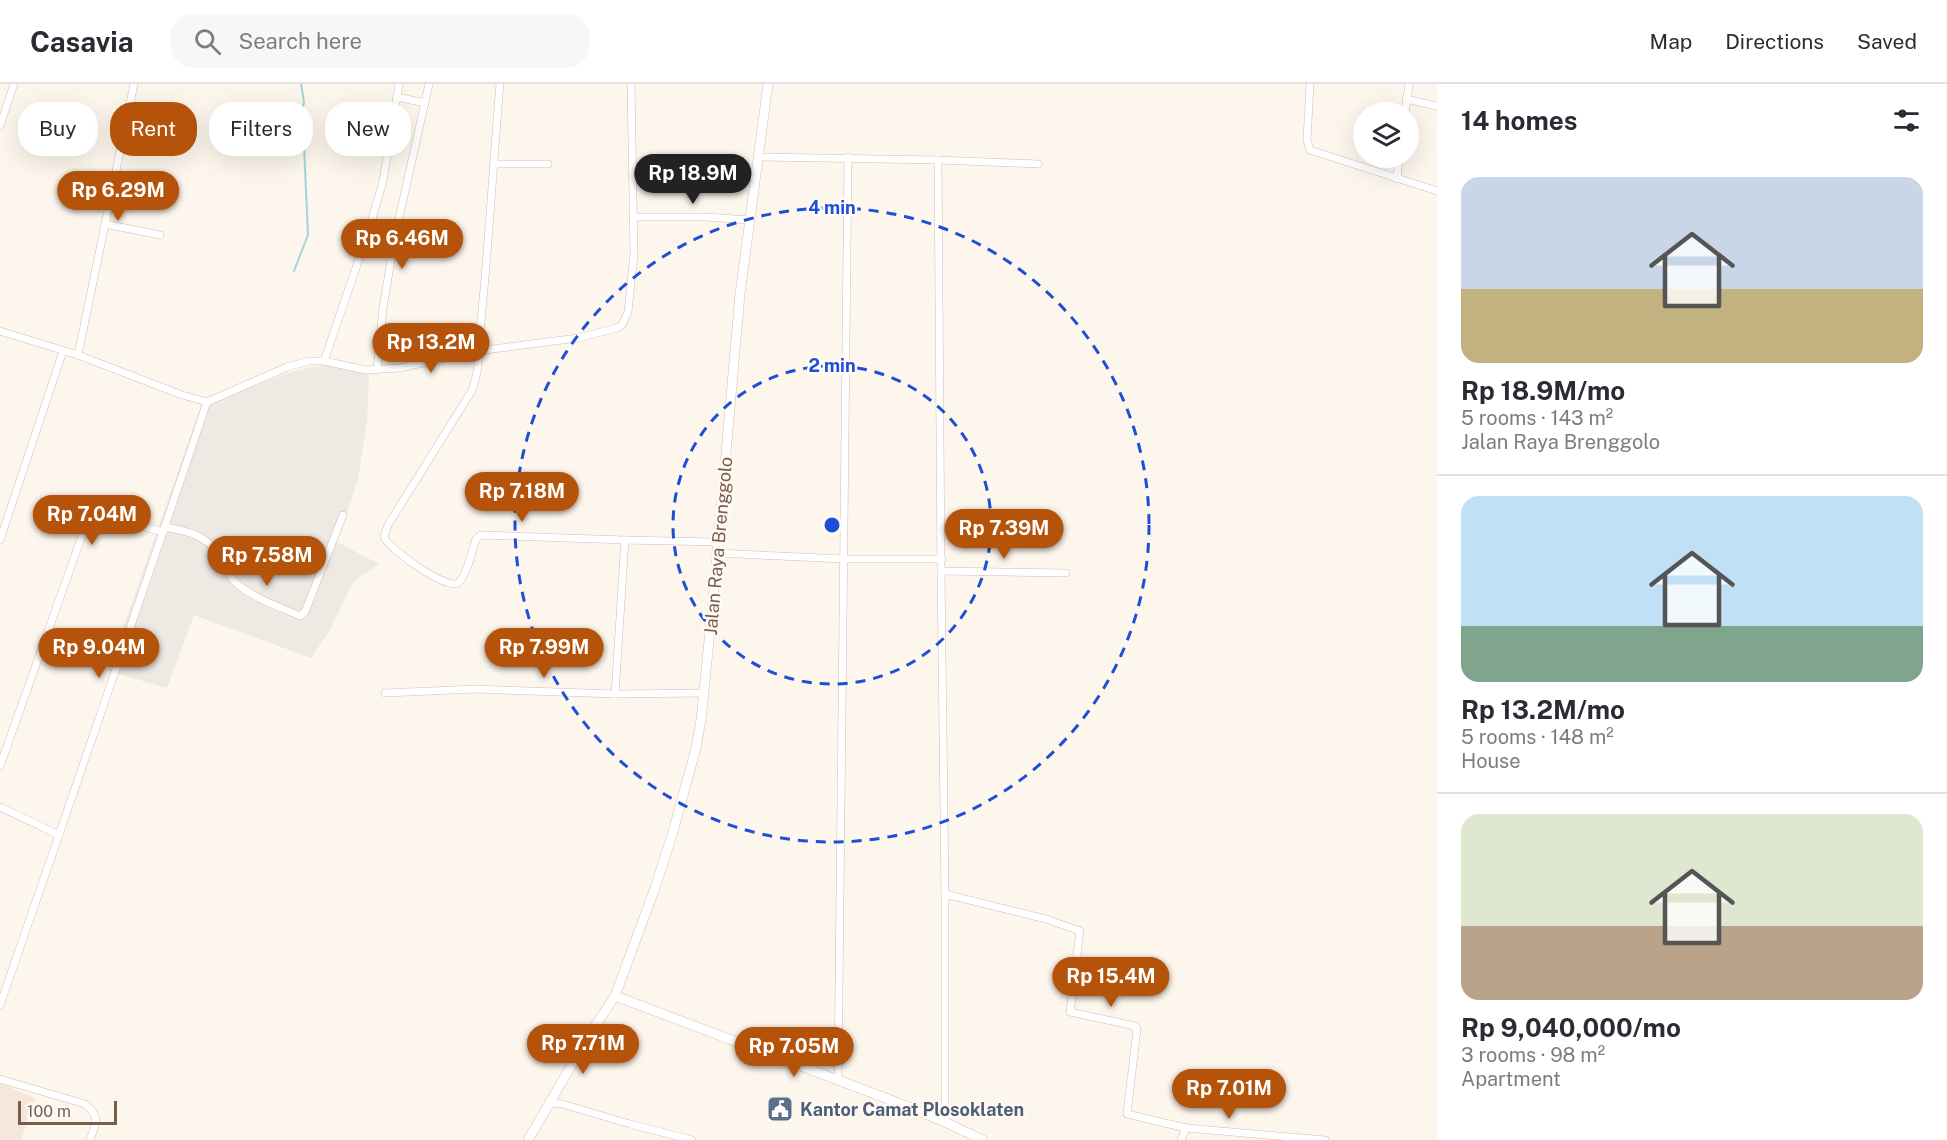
<!DOCTYPE html>
<meta charset="utf-8">
<style>
body{margin:0;font-family:"Public Sans",sans-serif;background:#f7f7f7;color:#2b2b33;height:100vh;display:flex;flex-direction:column;font-size:22px;white-space:nowrap}
*{box-sizing:border-box;margin:0}
p{font-size:20px;color:#7c7c81}
.icon{flex:none;width:33px;height:33px;fill:none;stroke:currentColor;stroke-width:2;stroke-linecap:round;stroke-linejoin:round}
.map{position:relative;flex:1;overflow:hidden}
.details{display:flex;flex-direction:column;background:#fff;width:510px}
.details>*{flex:none}
.guide{position:absolute;left:18px;top:18px;width:570px;height:54px;display:flex;gap:12px}
.controls{position:absolute;left:1353px;top:18px;display:grid;gap:12px}
.controls a{display:grid;place-items:center;width:66px;height:66px;border-radius:50%;background:#fff;box-shadow:0 6px 24px #0002;font-size:30px}
.scale{position:absolute;left:18px;bottom:15px;width:99px;box-sizing:border-box;padding-left:6px;border:3px solid #7a5c4d;border-top:0;font-size:16px;line-height:21px;white-space:nowrap;color:#7a5c4d;-webkit-text-stroke:4px #fffaf3;paint-order:stroke}
.price{position:absolute;translate:-50% -51px;padding:0 14px;border-radius:21px;background:#b45309;color:#fff;font-size:20px;line-height:39px;filter:drop-shadow(0 2px 3px #0008)}
.price::after{content:'';position:absolute;left:50%;top:36px;width:18px;height:14px;margin-left:-9px;background:inherit;clip-path:polygon(0 0,100% 0,50% 100%)}
.price.selected{background:#222;color:#fff}
ul{padding:0;list-style:none}
li{display:grid;align-content:center;gap:12px;height:318px;padding:0 24px}
li+li{border-top:2px solid #e1e1e2}
li span{display:grid;place-items:center;height:186px;border-radius:18px;color:#555}
li>.icon{margin-inline-start:auto}
span .icon{width:108px;height:108px;fill:#fffc;stroke-width:1}
li b{font-size:26px}
h2{display:flex;justify-content:space-between;align-items:center;height:72px;padding:0 24px;font-size:26px}
.pill{padding:0 21px;border-radius:24px;background:#fff;box-shadow:0 6px 24px #0002;font-size:21px;line-height:54px}
.pill.selected{background:#b45309;color:#fff}
header{display:flex;align-items:center;gap:36px;box-sizing:border-box;height:84px;padding:0 30px;background:#fff;border-bottom:2px solid #e1e1e2}
header strong{font-size:28px}
nav{display:flex;gap:33px;margin-inline-start:auto;font-size:21px}
.search{width:420px;height:54px;background:#f7f7f7;display:flex;align-items:center;gap:15px;box-sizing:border-box;padding:0 21px;border-radius:24px;color:#7c7c81;font-size:22px}
main{display:flex;flex:1;min-height:0}
.map>svg:first-child{display:block}
.residential{fill:#f5e8da}
.industrial{fill:#efe9e4}
.lines{fill:none;stroke-linecap:round;stroke-linejoin:round}
.stream{stroke:#a5d3da;stroke-width:2}
.minor-casing{stroke:#d1beb0;stroke-width:8}
.secondary-casing{stroke:#d6c0b0;stroke-width:10}
.minor{stroke:#fff;stroke-width:7}
.secondary{stroke:#fff;stroke-width:9}
.ring{fill:none;stroke:#1d4ed8;stroke-width:3;stroke-dasharray:10 8}
.labels{text-anchor:middle;dominant-baseline:central;stroke-width:5;stroke-linejoin:round;paint-order:stroke}
.street-label{font-size:18px;fill:#7a5c4d;stroke:#fffaf3}
.service-label{font-size:18px;font-weight:bold;fill:#4e5e75;stroke:#fffaf3;text-anchor:start}
.centre{fill:#1d4ed8;stroke:#fffaf3;stroke-width:3}
.ring-label{font-size:18px;text-anchor:middle;font-weight:bold;fill:#1d4ed8;stroke:#fffaf3;stroke-width:5;stroke-linejoin:round;paint-order:stroke}
</style>
<header>
<strong>Casavia</strong>
<div class="search"><svg class="icon" aria-label="search" viewBox="0 0 24 24"><circle cx="10" cy="10" r="6"/><path d="M15 15l6 6"/></svg>Search here</div>
<nav><a>Map</a><a>Directions</a><a>Saved</a></nav>
</header>
<main>
<div class="map">
<svg width="1437" height="1056" viewBox="0 0 1437 1056">
<rect width="100%" height="100%" fill="#fdf6ec"/>
<!-- residential -->
<path class="residential" d="M 0,999 L 35,1014 L 21,1056 L 0,1056 Z"/>
<!-- industrial -->
<path class="industrial" d="M 323,281 L 369,290 L 367,337 L 358,395 L 337,458 L 379,480 L 353,498 L 330,546 L 311,574 L 194,531 L 167,604 L 108,587 L 201,321 L 294,287 Z"/>
<g class="lines">
<!-- stream -->
<path class="stream" d="M 294,187 L 308,151 L 304,62 L 299,44 L 304,18 L 301,0"/>
<!-- minor casing -->
<g class="minor-casing">
<g id="minor">
<path d="M 500,0 C 493,79 489,158 481,237 C 478,261 481,286 471,308 L 388,441 L 384,453 C 389,465 446,506 458,499 C 466,494 473,464 476,455 L 481,451 L 625,456"/>
<path d="M 1310,0 L 1307,56 L 1310,66 L 1437,107"/>
<path d="M 397,13 L 425,19"/>
<path d="M 1406,15 L 1437,22"/>
<path d="M 1405,28 L 1409,0"/>
<path d="M 0,42 L 14,0"/>
<path d="M 759,73 L 938,76 L 941,487 L 945,810 L 945,1038"/>
<path d="M 938,76 L 1038,80"/>
<path d="M 494,80 L 548,80"/>
<path d="M 1397,95 L 1399,74"/>
<path d="M 634,133 L 706,133 L 750,136"/>
<path d="M 105,140 L 160,151"/>
<path d="M 0,247 L 78,271 L 182,311 L 207,318 L 287,283 L 309,277 L 324,277 L 366,286 L 400,284 L 477,267 L 578,254 L 617,244 L 622,241 L 628,228 L 634,170 L 631,0"/>
<path d="M 78,271 L 134,0"/>
<path d="M 324,277 L 368,149 L 383,97 L 399,0"/>
<path d="M 377,286 L 383,224 L 395,152 L 429,0"/>
<path d="M 165,443 C 187,447 208,451 220,473 C 224,480 228,490 234,497 C 248,512 280,523 300,532 L 305,528 L 343,431"/>
<path d="M 0,456 L 63,267"/>
<path d="M 716,469 L 845,475 L 942,475"/>
<path d="M 941,487 L 1066,489"/>
<path d="M 385,609 L 476,605 L 615,610 L 704,609"/>
<path d="M 615,610 L 625,456 L 717,458"/>
<path d="M 0,682 L 88,435 L 95,430 L 163,448 L 207,318"/>
<path d="M 0,723 L 59,751 L 0,921"/>
<path d="M 59,751 L 163,448"/>
<path d="M 945,810 L 1046,835 L 1080,847 L 1070,928 L 1135,942 L 1137,945 L 1127,1030 L 1186,1044 L 1325,1056"/>
<path d="M 0,995 L 85,1020 C 101,1034 96,1038 90,1056"/>
<path d="M 838,997 L 848,73"/>
<path d="M 550,1019 L 562,1020 L 630,1040 L 692,1056"/>
<path d="M 1181,1056 L 1186,1044"/>
</g>
</g>
<!-- secondary casing -->
<g class="secondary-casing">
<g id="secondary">
<path d="M 615,912 L 883,1013 L 945,1038 L 983,1056"/>
<path d="M 528,1056 L 588,953 L 615,912 L 655,804 L 673,748 L 696,664 L 701,636 L 712,527 L 740,210 L 768,0"/>
</g>
</g>
<!-- minor -->
<use href="#minor" class="minor"/>
<!-- secondary -->
<use href="#secondary" class="secondary"/>
</g>
<!-- distance rings -->
<g class="ring">
<circle cx="832" cy="441" r="159"/>
<circle cx="832" cy="441" r="317"/>
</g>
<!-- icons -->
<defs>
<g id="civic-square" transform="scale(1.35)"><rect x="-9" y="-9" width="18" height="18" rx="4" fill="#5c6f8a" stroke="#fffaf3"/><path d="M-.6-6.5H3V-4.5H.6V-3L4-1V1h2V6H-6V1h2V-1L-.6-3ZM-1.2 2.5V6h2.4V2.5Z" fill="#fff"/></g>
</defs>
<g fill-rule="evenodd">
<use href="#civic-square" x="780" y="1025"/>
</g>
<g class="labels">
<!-- street labels -->
<g class="street-label">
<text transform="translate(718 462) rotate(-85)">Jalan Raya Brenggolo</text>
</g>
<!-- service labels -->
<g class="service-label">
<text x="800" y="1025">Kantor Camat Plosoklaten</text>
</g>
</g>
<circle cx="832" cy="441" r="9" class="centre"/>
<g class="ring-label">
<text x="832" y="130">4 min</text>
<text x="832" y="288">2 min</text>
</g>
</svg>
<div class="controls">
<a><svg class="icon" aria-label="layers" viewBox="0 0 24 24"><path d="M12 4l9 5-9 5-9-5zM3 14l9 5 9-5"/></svg></a>
</div>
<div class="scale">100 m</div>
<b class="price selected" style="left:693px;top:121px">Rp 18.9M</b>
<b class="price" style="left:118px;top:138px">Rp 6.29M</b>
<b class="price" style="left:402px;top:186px">Rp 6.46M</b>
<b class="price" style="left:431px;top:290px">Rp 13.2M</b>
<b class="price" style="left:522px;top:439px">Rp 7.18M</b>
<b class="price" style="left:92px;top:462px">Rp 7.04M</b>
<b class="price" style="left:1004px;top:476px">Rp 7.39M</b>
<b class="price" style="left:267px;top:503px">Rp 7.58M</b>
<b class="price" style="left:99px;top:595px">Rp 9.04M</b>
<b class="price" style="left:544px;top:595px">Rp 7.99M</b>
<b class="price" style="left:1111px;top:924px">Rp 15.4M</b>
<b class="price" style="left:583px;top:991px">Rp 7.71M</b>
<b class="price" style="left:794px;top:994px">Rp 7.05M</b>
<b class="price" style="left:1229px;top:1036px">Rp 7.01M</b>
<div class="guide">
<a class="pill">Buy</a>
<a class="pill selected">Rent</a>
<a class="pill">Filters</a>
<a class="pill">New</a>
</div>
</div>
<section class="details">
<h2>14 homes<svg class="icon" aria-label="filters" viewBox="0 0 24 24"><path d="M4 7h16M4 17h16"/><circle cx="9" cy="7" r="2"/><circle cx="15" cy="17" r="2"/></svg></h2>
<ul>
<li><span style="background:linear-gradient(#c9d6e8 60%,#c2b280 0)"><svg class="icon" aria-label="home" viewBox="0 0 24 24"><path d="M3 11l9-7 9 7M6 9v11h12V9"/></svg></span><div><b>Rp 18.9M/mo</b><p>5 rooms · 143 m²</p><p>Jalan Raya Brenggolo</p></div></li>
<li><span style="background:linear-gradient(#bfe0f5 70%,#7fa58c 0)"><svg class="icon" aria-label="home" viewBox="0 0 24 24"><path d="M3 11l9-7 9 7M6 9v11h12V9"/></svg></span><div><b>Rp 13.2M/mo</b><p>5 rooms · 148 m²</p><p>House</p></div></li>
<li><span style="background:linear-gradient(#dfe7d0 60%,#b9a48a 0)"><svg class="icon" aria-label="home" viewBox="0 0 24 24"><path d="M3 11l9-7 9 7M6 9v11h12V9"/></svg></span><div><b>Rp 9,040,000/mo</b><p>3 rooms · 98 m²</p><p>Apartment</p></div></li>
</ul>
</section>
</main>
